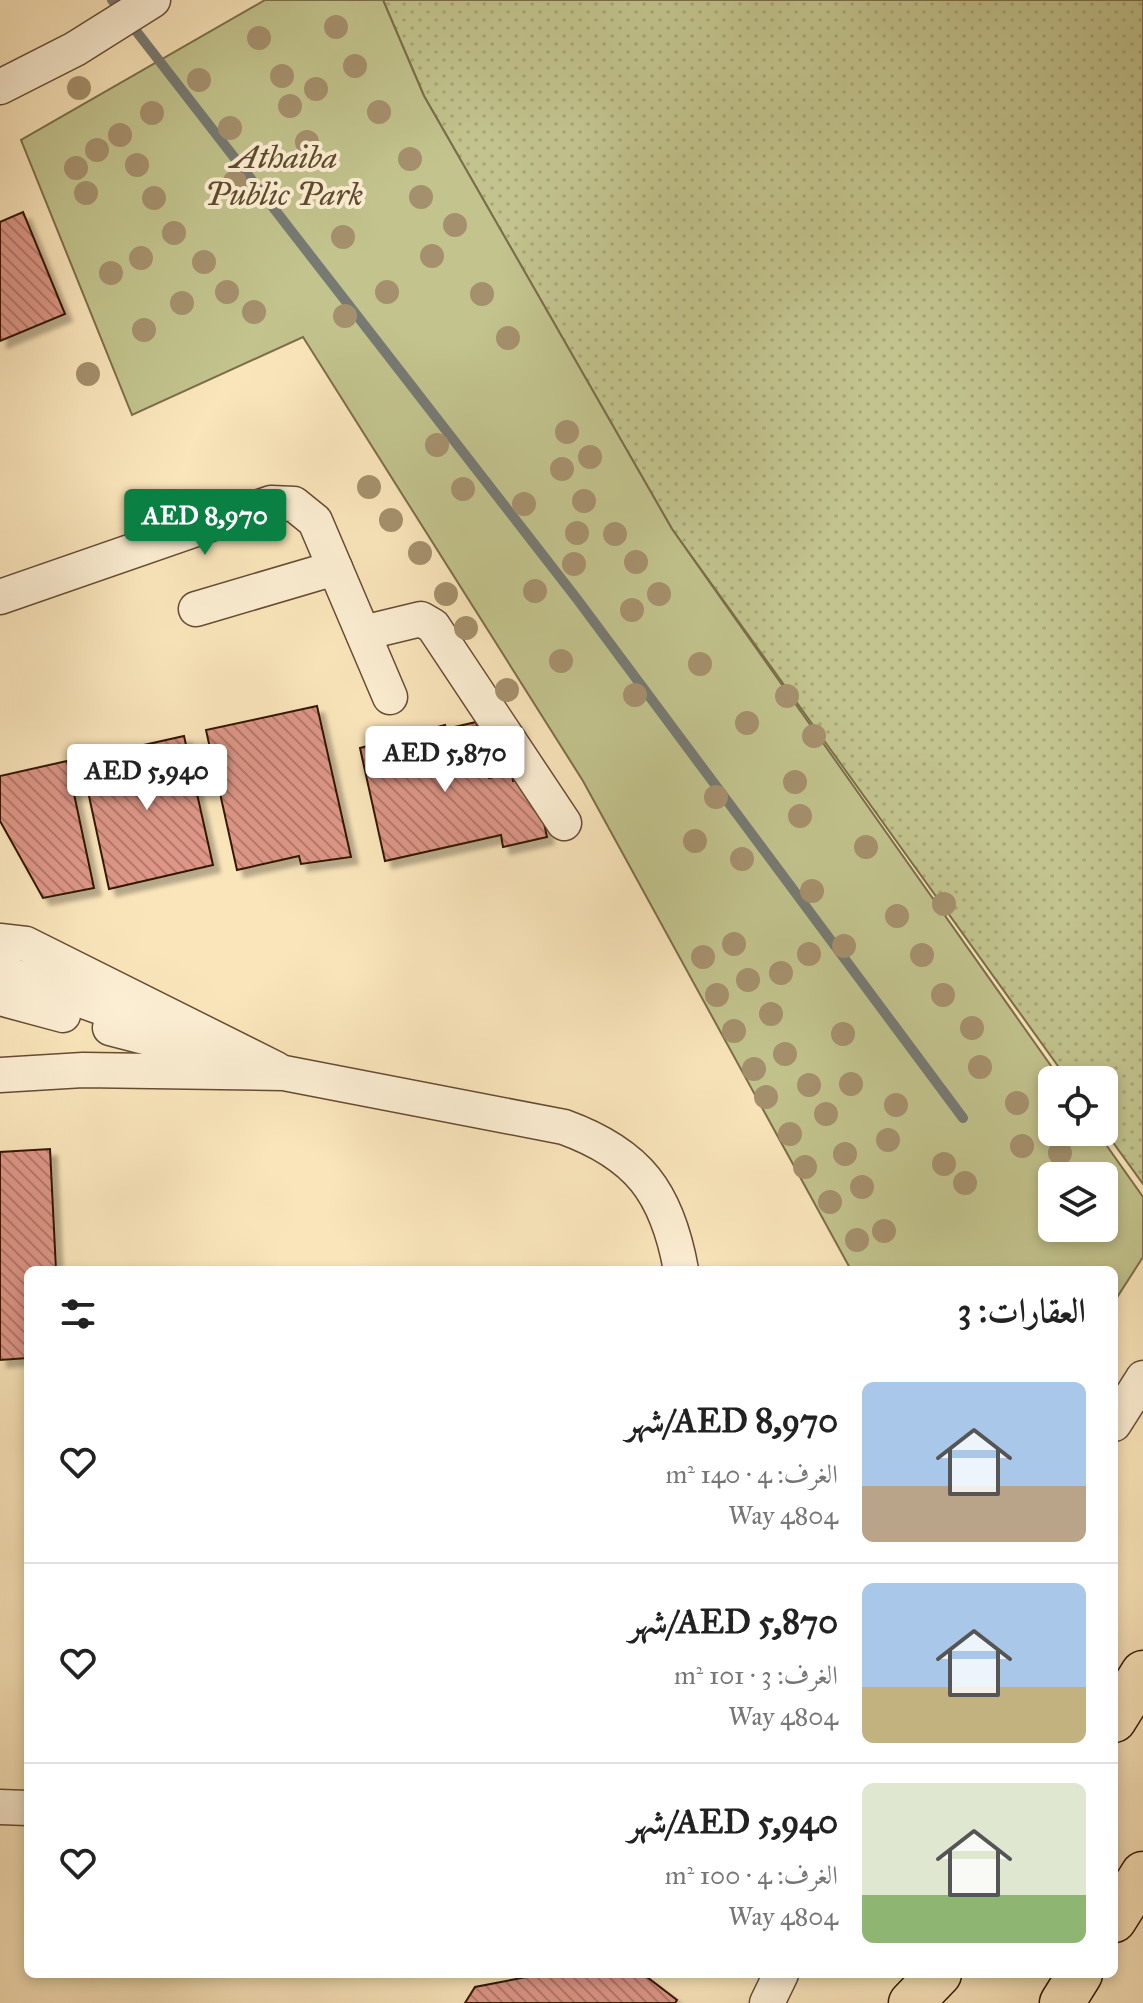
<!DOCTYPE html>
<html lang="ar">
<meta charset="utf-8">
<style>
body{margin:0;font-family:"IM FELL Great Primer",Amiri,serif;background:#f6f6f6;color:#222;direction:rtl;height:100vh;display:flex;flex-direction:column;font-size:30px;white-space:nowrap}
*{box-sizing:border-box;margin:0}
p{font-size:26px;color:#767676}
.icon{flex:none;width:44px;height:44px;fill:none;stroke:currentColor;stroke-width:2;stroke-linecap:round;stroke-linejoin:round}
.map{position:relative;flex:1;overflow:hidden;direction:ltr}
.panel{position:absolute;left:24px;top:1266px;width:1094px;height:712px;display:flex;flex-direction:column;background:#fff;border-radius:12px;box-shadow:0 4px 12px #0003;direction:rtl}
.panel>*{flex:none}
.tools{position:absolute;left:1038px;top:1066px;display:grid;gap:16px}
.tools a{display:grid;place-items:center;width:80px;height:80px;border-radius:12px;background:#fff;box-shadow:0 4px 12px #0003;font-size:40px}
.price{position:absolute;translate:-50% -68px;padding:0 18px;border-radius:8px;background:#fff;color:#222;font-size:26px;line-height:52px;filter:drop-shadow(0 2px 4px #0008)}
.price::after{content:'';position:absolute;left:50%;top:48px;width:24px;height:18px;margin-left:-12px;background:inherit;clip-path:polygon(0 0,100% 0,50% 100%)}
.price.on{background:#0b8043;color:#fff}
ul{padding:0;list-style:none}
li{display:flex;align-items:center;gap:24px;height:200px;padding:0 32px}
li+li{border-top:2px solid #e0e0e0}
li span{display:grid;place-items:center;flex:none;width:224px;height:160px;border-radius:12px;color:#555}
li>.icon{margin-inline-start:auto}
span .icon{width:96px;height:96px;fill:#fffc;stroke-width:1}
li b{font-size:34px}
h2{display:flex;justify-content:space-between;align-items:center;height:96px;padding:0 32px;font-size:34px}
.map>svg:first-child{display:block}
.grass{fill:url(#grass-dots);stroke:#7b6e4a;stroke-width:2}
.park{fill:#c2c38d;stroke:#7b6e4a;stroke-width:2;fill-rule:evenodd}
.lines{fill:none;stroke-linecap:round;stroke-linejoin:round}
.stream{stroke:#777a73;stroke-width:10}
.building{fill:url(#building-back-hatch);stroke:#341806;stroke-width:2;filter:url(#shadow)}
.minor-casing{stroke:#664b33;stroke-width:37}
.highway-casing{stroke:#341806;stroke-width:47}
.minor{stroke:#fceed3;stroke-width:34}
.highway{stroke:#fae5bb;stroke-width:44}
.tree{fill:#a5906d}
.labels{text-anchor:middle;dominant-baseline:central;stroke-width:8;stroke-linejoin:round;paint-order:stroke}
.park-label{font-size:32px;font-style:italic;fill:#5f4b2e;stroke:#fceed3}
</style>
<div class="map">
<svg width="1143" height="2003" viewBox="0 0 1143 2003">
<defs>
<pattern id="grass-dots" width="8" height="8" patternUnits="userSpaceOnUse" patternTransform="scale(2)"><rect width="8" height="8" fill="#c2c38d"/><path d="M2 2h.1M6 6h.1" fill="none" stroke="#a7a778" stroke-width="1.8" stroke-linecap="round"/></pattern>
<pattern id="building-back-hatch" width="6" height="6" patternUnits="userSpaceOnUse" patternTransform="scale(2)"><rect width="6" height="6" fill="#dd9687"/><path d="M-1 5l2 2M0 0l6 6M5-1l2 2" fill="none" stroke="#b4796c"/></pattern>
<filter id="shadow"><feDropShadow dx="7" dy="7" stdDeviation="2" flood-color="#0004"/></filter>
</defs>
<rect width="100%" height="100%" fill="#fae5bb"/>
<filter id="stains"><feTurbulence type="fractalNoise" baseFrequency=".0025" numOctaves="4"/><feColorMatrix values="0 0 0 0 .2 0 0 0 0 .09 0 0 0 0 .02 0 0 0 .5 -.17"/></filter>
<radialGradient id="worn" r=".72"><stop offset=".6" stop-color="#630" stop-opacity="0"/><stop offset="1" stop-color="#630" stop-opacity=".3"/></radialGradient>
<!-- grass -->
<path class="grass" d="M 383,0 L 1143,0 L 1143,1184 L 1104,1130 L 1104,1080 L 1068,1080 L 672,529 L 424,96 Z"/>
<!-- park -->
<path class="park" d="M 265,0 L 383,0 L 424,96 L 672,529 L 1061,1080 L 1052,1080 L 1052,1132 L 1097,1132 L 1143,1197 L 1143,1257 L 1114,1302 L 1114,1270 L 851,1270 L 583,781 L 303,337 L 132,415 L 21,140 ZM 1052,1176 L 1104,1176 L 1104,1228 L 1052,1228 Z"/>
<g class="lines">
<!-- stream -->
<path class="stream" d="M 112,0 L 577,599 L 963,1118"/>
</g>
<!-- building -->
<g class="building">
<path d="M 23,212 L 65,314 L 0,341 L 0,222 Z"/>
<path d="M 317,706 L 351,857 L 301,864 L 299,856 L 237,870 L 206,730 Z"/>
<path d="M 476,722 L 489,778 L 512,773 L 513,781 L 520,779 L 540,804 L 547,837 L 503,847 L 501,835 L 385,861 L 360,748 L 445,725 L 446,729 Z"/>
<path d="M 184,736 L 213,865 L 109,889 L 81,759 Z"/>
<path d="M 67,761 L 94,888 L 43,898 L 0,821 L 0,776 Z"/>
<path d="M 50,1149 L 56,1270 L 28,1270 L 28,1358 L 0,1360 L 0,1152 Z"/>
<path d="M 542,1974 L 643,1974 L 677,2000 L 675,2003 L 465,2003 L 475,1987 Z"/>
</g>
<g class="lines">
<!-- minor casing -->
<g class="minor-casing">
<g id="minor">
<path d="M 0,87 L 75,49 L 153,0"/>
<path d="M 0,597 L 271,503 L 294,504 L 315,521 L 390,697"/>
<path d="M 196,609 L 335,568"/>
<path d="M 363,633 L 421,619 L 433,626 L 564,823"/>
<path d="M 0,941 L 26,944 L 276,1069"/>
<path d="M 0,971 L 139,1021"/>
<path d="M 0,998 L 63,1015"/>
<path d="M 110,1028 L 218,1056"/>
<path d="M 0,1075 L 83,1070 L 284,1073 L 564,1127 C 638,1154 667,1192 681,1270"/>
<path d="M 1114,1424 L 1143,1378"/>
<path d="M 0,1807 L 28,1808"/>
<path d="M 767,2003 L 781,1974"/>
</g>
</g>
<!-- highway casing -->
<g class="highway-casing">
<g id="highway">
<path d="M 1114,1720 L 1143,1673"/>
<path d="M 1114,1920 L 1143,1874"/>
<path d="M 911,2003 L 939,1974"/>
<path d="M 1062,2003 L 1080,1974"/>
</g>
</g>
<!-- minor -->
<use href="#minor" class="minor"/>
<!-- highway -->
<use href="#highway" class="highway"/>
</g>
<!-- trees -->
<g class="tree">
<circle cx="336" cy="27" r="12"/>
<circle cx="259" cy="38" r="12"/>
<circle cx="355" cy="66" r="12"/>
<circle cx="282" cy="76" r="12"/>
<circle cx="199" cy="80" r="12"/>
<circle cx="79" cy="88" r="12"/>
<circle cx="316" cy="89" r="12"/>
<circle cx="290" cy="106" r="12"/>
<circle cx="379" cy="112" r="12"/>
<circle cx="152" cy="113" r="12"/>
<circle cx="230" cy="128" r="12"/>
<circle cx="120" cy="135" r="12"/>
<circle cx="307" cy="142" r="12"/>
<circle cx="97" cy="150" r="12"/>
<circle cx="410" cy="159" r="12"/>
<circle cx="137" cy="165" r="12"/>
<circle cx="76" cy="168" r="12"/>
<circle cx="235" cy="182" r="12"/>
<circle cx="86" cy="193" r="12"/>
<circle cx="421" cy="197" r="12"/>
<circle cx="154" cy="198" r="12"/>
<circle cx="455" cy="225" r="12"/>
<circle cx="174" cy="233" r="12"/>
<circle cx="343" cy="237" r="12"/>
<circle cx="432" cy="256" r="12"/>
<circle cx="141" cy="258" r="12"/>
<circle cx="204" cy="262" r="12"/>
<circle cx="111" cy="273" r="12"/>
<circle cx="227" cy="292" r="12"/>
<circle cx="387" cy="292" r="12"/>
<circle cx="482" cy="294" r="12"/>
<circle cx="182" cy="303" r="12"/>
<circle cx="254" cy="312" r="12"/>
<circle cx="345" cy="316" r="12"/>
<circle cx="144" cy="330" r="12"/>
<circle cx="508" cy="338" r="12"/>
<circle cx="88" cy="374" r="12"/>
<circle cx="567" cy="432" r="12"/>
<circle cx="437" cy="445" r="12"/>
<circle cx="590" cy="457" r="12"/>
<circle cx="562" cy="469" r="12"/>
<circle cx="369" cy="487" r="12"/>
<circle cx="463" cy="489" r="12"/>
<circle cx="584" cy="501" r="12"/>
<circle cx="524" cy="504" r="12"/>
<circle cx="391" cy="520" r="12"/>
<circle cx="577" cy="533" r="12"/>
<circle cx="615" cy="534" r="12"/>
<circle cx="420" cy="553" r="12"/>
<circle cx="636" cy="562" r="12"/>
<circle cx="574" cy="564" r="12"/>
<circle cx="535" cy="591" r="12"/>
<circle cx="446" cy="594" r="12"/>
<circle cx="659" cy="594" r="12"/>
<circle cx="632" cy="610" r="12"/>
<circle cx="466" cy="628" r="12"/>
<circle cx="561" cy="661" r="12"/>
<circle cx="700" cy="664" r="12"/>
<circle cx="507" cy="690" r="12"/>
<circle cx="635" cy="695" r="12"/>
<circle cx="787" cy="696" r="12"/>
<circle cx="747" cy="723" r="12"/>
<circle cx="814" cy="736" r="12"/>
<circle cx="795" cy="782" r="12"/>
<circle cx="716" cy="797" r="12"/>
<circle cx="800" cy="816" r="12"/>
<circle cx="695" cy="841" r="12"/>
<circle cx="866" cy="847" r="12"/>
<circle cx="742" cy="859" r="12"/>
<circle cx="812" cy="891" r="12"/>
<circle cx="944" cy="904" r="12"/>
<circle cx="897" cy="916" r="12"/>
<circle cx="734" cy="944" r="12"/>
<circle cx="844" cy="946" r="12"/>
<circle cx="809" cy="954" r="12"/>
<circle cx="922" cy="955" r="12"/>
<circle cx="703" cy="957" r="12"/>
<circle cx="781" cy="973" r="12"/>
<circle cx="748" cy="980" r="12"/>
<circle cx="717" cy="995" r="12"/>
<circle cx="943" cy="995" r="12"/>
<circle cx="771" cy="1014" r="12"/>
<circle cx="972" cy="1028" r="12"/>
<circle cx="734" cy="1031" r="12"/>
<circle cx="843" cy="1034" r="12"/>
<circle cx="785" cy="1054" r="12"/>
<circle cx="980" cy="1067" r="12"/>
<circle cx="754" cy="1069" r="12"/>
<circle cx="851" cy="1084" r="12"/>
<circle cx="809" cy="1085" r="12"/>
<circle cx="766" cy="1097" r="12"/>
<circle cx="1017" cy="1103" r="12"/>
<circle cx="896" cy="1105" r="12"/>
<circle cx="826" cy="1114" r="12"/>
<circle cx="790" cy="1134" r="12"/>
<circle cx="888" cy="1140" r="12"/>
<circle cx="1022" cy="1146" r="12"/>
<circle cx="1060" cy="1153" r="12"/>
<circle cx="845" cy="1154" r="12"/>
<circle cx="944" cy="1164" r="12"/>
<circle cx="805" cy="1167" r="12"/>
<circle cx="965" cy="1183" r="12"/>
<circle cx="862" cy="1187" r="12"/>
<circle cx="830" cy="1202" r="12"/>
<circle cx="884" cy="1231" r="12"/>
<circle cx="857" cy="1240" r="12"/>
</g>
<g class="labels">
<!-- park labels -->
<g class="park-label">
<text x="284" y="157">Athaiba<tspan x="284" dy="37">Public Park</tspan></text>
</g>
</g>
<rect width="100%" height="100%" filter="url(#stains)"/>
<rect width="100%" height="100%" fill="url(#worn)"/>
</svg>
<div class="tools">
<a><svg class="icon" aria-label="locate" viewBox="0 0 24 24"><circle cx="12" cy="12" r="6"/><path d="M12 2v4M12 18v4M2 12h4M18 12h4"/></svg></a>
<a><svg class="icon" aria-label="layers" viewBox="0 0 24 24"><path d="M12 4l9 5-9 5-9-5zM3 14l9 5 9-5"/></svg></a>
</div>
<b class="price on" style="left:205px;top:557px">AED 8,970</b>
<b class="price" style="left:445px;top:794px">AED 5,870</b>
<b class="price" style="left:147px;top:812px">AED 5,940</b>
<section class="panel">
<h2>العقارات: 3<svg class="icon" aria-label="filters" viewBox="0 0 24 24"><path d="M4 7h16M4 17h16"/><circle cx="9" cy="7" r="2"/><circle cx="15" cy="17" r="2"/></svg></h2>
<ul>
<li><span style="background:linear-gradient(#a9c7e8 65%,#b9a48a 0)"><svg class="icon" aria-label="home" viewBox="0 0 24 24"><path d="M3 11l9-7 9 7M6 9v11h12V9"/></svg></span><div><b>AED 8,970/شهر</b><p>الغرف: 4 · 140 m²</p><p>Way 4804</p></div><svg class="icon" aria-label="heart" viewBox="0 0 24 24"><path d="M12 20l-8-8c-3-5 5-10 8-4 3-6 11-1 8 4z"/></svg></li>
<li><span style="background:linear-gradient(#a9c7e8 65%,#c2b280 0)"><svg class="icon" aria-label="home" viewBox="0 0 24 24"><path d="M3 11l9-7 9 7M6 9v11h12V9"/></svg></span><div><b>AED 5,870/شهر</b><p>الغرف: 3 · 101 m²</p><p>Way 4804</p></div><svg class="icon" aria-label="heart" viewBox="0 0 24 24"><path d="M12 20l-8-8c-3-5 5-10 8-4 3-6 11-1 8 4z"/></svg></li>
<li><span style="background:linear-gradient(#dfe7d0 70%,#8fb573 0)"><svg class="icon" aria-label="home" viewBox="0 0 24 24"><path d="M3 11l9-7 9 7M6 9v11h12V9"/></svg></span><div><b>AED 5,940/شهر</b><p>الغرف: 4 · 100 m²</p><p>Way 4804</p></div><svg class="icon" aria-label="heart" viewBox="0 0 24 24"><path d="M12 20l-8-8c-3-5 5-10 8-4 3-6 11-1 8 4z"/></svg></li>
</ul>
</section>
</div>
